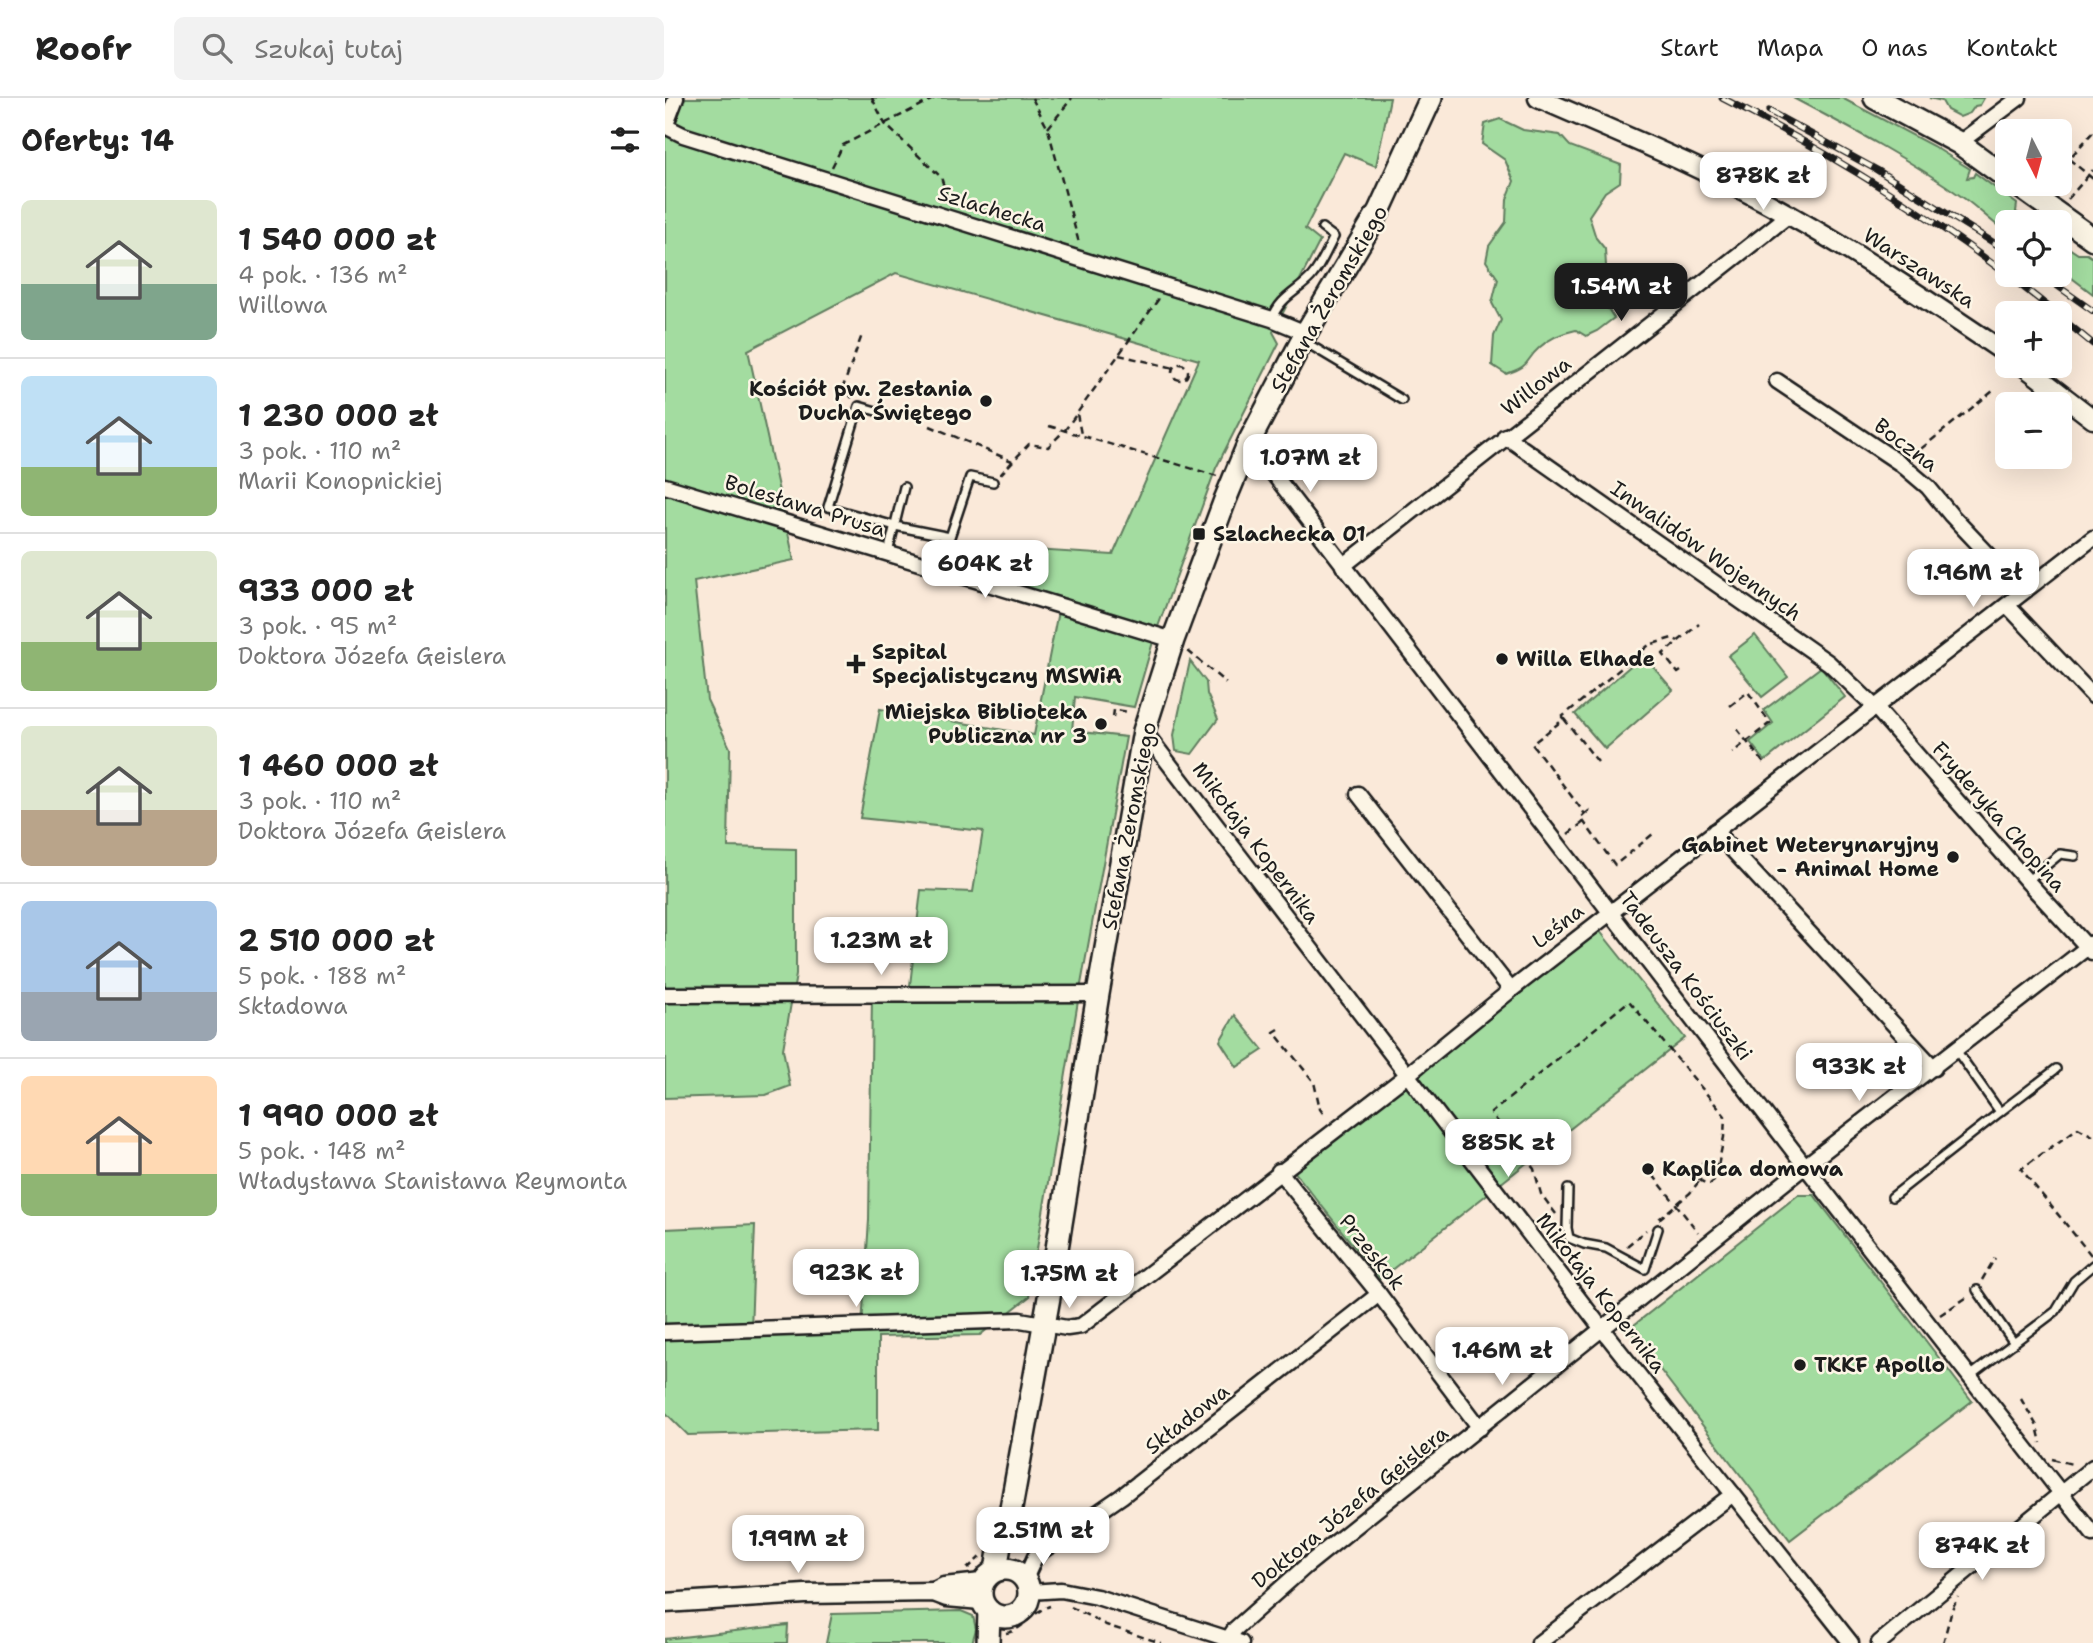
<!DOCTYPE html>
<html lang="pl">
<meta charset="utf-8">
<style>
body{margin:0;font-family:"Shantell Sans",sans-serif;background:#f2f2f2;color:#222;height:100vh;display:flex;flex-direction:column;font-size:26px;white-space:nowrap}
*{box-sizing:border-box;margin:0}
p{font-size:23px;color:#767676}
.icon{flex:none;width:38px;height:38px;fill:none;stroke:currentColor;stroke-width:2;stroke-linecap:round;stroke-linejoin:round}
.map{position:relative;flex:1;overflow:hidden}
.details{display:flex;flex-direction:column;background:#fff;width:665px}
.details>*{flex:none}
.needle{width:46px;rotate:174deg}
.fabs{position:absolute;left:1330px;top:21px;display:grid;gap:14px}
.fabs a{display:grid;place-items:center;width:77px;height:77px;border-radius:10px;background:#fff;box-shadow:0 7px 28px #0002;font-size:35px}
.price{position:absolute;translate:-50% -60px;padding:0 16px;border-radius:14px;background:#fff;color:#222;font-size:23px;line-height:46px;filter:drop-shadow(0 2px 4px #0008)}
.price::after{content:'';position:absolute;left:50%;top:42px;width:21px;height:16px;margin-left:-10px;background:inherit;clip-path:polygon(0 0,100% 0,50% 100%)}
.price.selected{background:#1c1c1c;color:#fff}
ul{padding:0;list-style:none}
li{display:flex;align-items:center;gap:21px;height:175px;padding:0 21px}
li+li{border-top:2px solid #e0e0e0}
li span{display:grid;place-items:center;flex:none;width:196px;height:140px;border-radius:10px;color:#555}
li>.icon{margin-inline-start:auto}
span .icon{width:84px;height:84px;fill:#fffc;stroke-width:1}
li b{font-size:30px}
h2{display:flex;justify-content:space-between;align-items:center;height:84px;padding:0 21px;font-size:30px}
header{display:flex;align-items:center;gap:42px;box-sizing:border-box;height:98px;padding:0 35px;background:#fff;border-bottom:2px solid #e0e0e0}
header strong{font-size:33px}
nav{display:flex;gap:38px;margin-inline-start:auto;font-size:24px}
.search{width:490px;height:63px;background:#f2f2f2;display:flex;align-items:center;gap:18px;box-sizing:border-box;padding:0 24px;border-radius:10px;color:#767676;font-size:26px}
main{display:flex;flex:1;min-height:0}
.map>svg:first-child{display:block}
.green{fill:#a3dca0;stroke:#607c5e;stroke-width:2}
.lines{fill:none;stroke-linecap:round;stroke-linejoin:round}
.service-casing{stroke:#1c1c1c;stroke-width:12}
.minor-casing{stroke:#1c1c1c;stroke-width:19}
.tertiary-casing{stroke:#1c1c1c;stroke-width:23}
.secondary-casing{stroke:#1c1c1c;stroke-width:26}
.path{stroke:#1c1c1c;stroke-width:2.5;stroke-dasharray:7 5;stroke-linecap:butt}
.service{stroke:#fcf5e5;stroke-width:7}
.minor{stroke:#fcf5e5;stroke-width:14}
.tertiary{stroke:#fcf5e5;stroke-width:18}
.secondary{stroke:#fcf5e5;stroke-width:21}
.rail-casing{stroke:#1c1c1c;stroke-width:7}
.rail{stroke:#fcf5e5;stroke-width:4.5;stroke-dasharray:13;stroke-linecap:butt}
.poi-dot{fill:#1c1c1c;stroke:#fcf5e5;stroke-width:2.5}
.labels{text-anchor:middle;dominant-baseline:central;stroke-width:5;stroke-linejoin:round;paint-order:stroke}
.street-label{font-size:21px;fill:#1c1c1c;stroke:#fcf5e5}
.poi-label{font-size:21px;font-weight:bold;fill:#1c1c1c;stroke:#fcf5e5;text-anchor:start}
</style>
<header>
<strong>Roofr</strong>
<div class="search"><svg class="icon" aria-label="search" viewBox="0 0 24 24"><circle cx="10" cy="10" r="6"/><path d="M15 15l6 6"/></svg>Szukaj tutaj</div>
<nav><a>Start</a><a>Mapa</a><a>O nas</a><a>Kontakt</a></nav>
</header>
<main>
<section class="details">
<h2>Oferty: 14<svg class="icon" aria-label="filters" viewBox="0 0 24 24"><path d="M4 7h16M4 17h16"/><circle cx="9" cy="7" r="2"/><circle cx="15" cy="17" r="2"/></svg></h2>
<ul>
<li><span style="background:linear-gradient(#dfe7d0 60%,#7fa58c 0)"><svg class="icon" aria-label="home" viewBox="0 0 24 24"><path d="M3 11l9-7 9 7M6 9v11h12V9"/></svg></span><div><b>1 540 000 zł</b><p>4 pok. · 136 m²</p><p>Willowa</p></div></li>
<li><span style="background:linear-gradient(#bfe0f5 65%,#8fb573 0)"><svg class="icon" aria-label="home" viewBox="0 0 24 24"><path d="M3 11l9-7 9 7M6 9v11h12V9"/></svg></span><div><b>1 230 000 zł</b><p>3 pok. · 110 m²</p><p>Marii Konopnickiej</p></div></li>
<li><span style="background:linear-gradient(#dfe7d0 65%,#8fb573 0)"><svg class="icon" aria-label="home" viewBox="0 0 24 24"><path d="M3 11l9-7 9 7M6 9v11h12V9"/></svg></span><div><b>933 000 zł</b><p>3 pok. · 95 m²</p><p>Doktora Józefa Geislera</p></div></li>
<li><span style="background:linear-gradient(#dfe7d0 60%,#b9a48a 0)"><svg class="icon" aria-label="home" viewBox="0 0 24 24"><path d="M3 11l9-7 9 7M6 9v11h12V9"/></svg></span><div><b>1 460 000 zł</b><p>3 pok. · 110 m²</p><p>Doktora Józefa Geislera</p></div></li>
<li><span style="background:linear-gradient(#a9c7e8 65%,#9aa5b1 0)"><svg class="icon" aria-label="home" viewBox="0 0 24 24"><path d="M3 11l9-7 9 7M6 9v11h12V9"/></svg></span><div><b>2 510 000 zł</b><p>5 pok. · 188 m²</p><p>Składowa</p></div></li>
<li><span style="background:linear-gradient(#ffd9b3 70%,#8fb573 0)"><svg class="icon" aria-label="home" viewBox="0 0 24 24"><path d="M3 11l9-7 9 7M6 9v11h12V9"/></svg></span><div><b>1 990 000 zł</b><p>5 pok. · 148 m²</p><p>Władysława Stanisława Reymonta</p></div></li>
</ul>
</section>
<div class="map">
<svg width="1428" height="1545" viewBox="0 0 1428 1545">
<rect width="100%" height="100%" fill="#fae9d9"/>
<filter id="ink" filterUnits="userSpaceOnUse"><feTurbulence type="fractalNoise" baseFrequency=".0143" numOctaves="2"/><feDisplacementMap in="SourceGraphic" scale="14" xChannelSelector="R" yChannelSelector="G"/><feConvolveMatrix kernelMatrix="1 2 1 2 8 2 1 2 1" color-interpolation-filters="sRGB"/></filter>
<g filter="url(#ink)">
<!-- green -->
<g class="green">
<path d="M 0,0 L 725,0 L 711,68 L 679,55 L 640,131 L 655,143 L 608,234 L 614,245 L 551,370 L 490,537 L 469,609 L 410,599 L 407,633 L 461,639 L 413,903 L 364,1199 L 315,1237 L 213,1239 L 213,1332 L 23,1337 L 0,1314 L 0,1131 L 90,1127 L 86,1232 L 197,1228 L 204,1122 L 207,896 L 244,896 L 256,792 L 308,794 L 318,733 L 195,720 L 215,611 L 369,637 L 395,503 L 343,485 L 353,451 L 448,457 L 534,262 L 231,175 L 83,252 L 129,462 L 29,483 L 42,602 L 65,650 L 63,749 L 131,751 L 131,877 L 118,951 L 125,988 L 101,997 L 0,1000 Z"/>
<path d="M 1128,0 L 1177,0 L 1268,48 L 1305,71 L 1302,80 L 1308,79 L 1310,75 L 1352,106 L 1351,114 L 1366,124 L 1342,124 L 1342,135 C 1327,124 1315,112 1300,101 C 1246,62 1187,31 1128,0 Z"/>
<path d="M 1264,0 L 1319,0 L 1315,7 L 1310,8 L 1305,15 L 1295,19 L 1282,12 L 1277,3 Z"/>
<path d="M 835,21 L 858,32 L 895,37 L 905,48 L 956,67 L 955,84 L 940,94 L 924,118 L 931,140 L 940,151 L 941,168 L 934,184 L 936,200 L 949,220 L 932,233 L 921,238 L 911,232 C 897,235 886,239 875,249 C 858,264 868,267 841,276 L 827,267 L 829,238 L 836,222 L 827,205 L 833,181 L 821,163 L 824,148 L 841,124 L 842,101 L 849,83 L 840,62 L 817,46 L 820,26 Z"/>
<path d="M 1395,144 L 1413,156 L 1422,156 L 1428,160 L 1428,196 L 1395,171 Z"/>
<path d="M 1090,537 L 1123,579 L 1097,599 L 1063,558 Z"/>
<path d="M 978,557 L 1008,592 L 940,651 L 910,616 Z"/>
<path d="M 525,563 L 541,584 L 542,596 L 553,621 L 527,656 L 511,653 L 509,637 Z"/>
<path d="M 1156,569 L 1180,599 L 1100,663 L 1085,644 L 1108,625 L 1099,612 Z"/>
<path d="M 934,832 L 1020,940 L 715,1181 L 629,1073 Z"/>
<path d="M 570,917 L 598,952 L 572,969 L 555,943 Z"/>
<path d="M 1133,1097 L 1149,1097 L 1307,1303 L 1125,1442 L 964,1231 Z"/>
<path d="M 296,1513 L 308,1518 L 311,1531 L 307,1545 L 161,1545 L 167,1516 Z"/>
<path d="M 123,1527 L 122,1545 L 0,1545 L 0,1541 Z"/>
</g>
<g class="lines">
<!-- service casing -->
<g class="service-casing">
<g id="service">
<path d="M 607,221 C 615,199 631,195 646,179 C 656,168 662,152 669,139 L 657,130"/>
<path d="M 640,244 L 737,302"/>
<path d="M 221,316 L 194,308 L 163,409 L 230,428 L 285,439 L 305,379 L 328,384"/>
<path d="M 223,455 L 239,389"/>
<path d="M 1362,783 L 1395,756 L 1410,758"/>
<path d="M 1291,952 L 1335,1014 L 1391,971"/>
<path d="M 903,1091 L 902,1130 L 904,1140 L 919,1146 L 941,1150 L 980,1171 L 993,1131"/>
<path d="M 1227,1099 L 1335,1014"/>
<path d="M 1312,1192 L 1349,1245"/>
<path d="M 1305,1278 L 1391,1213 L 1409,1183 L 1428,1167"/>
</g>
</g>
<!-- minor casing -->
<g class="minor-casing">
<g id="minor">
<path d="M 0,28 L 18,37 L 607,221 L 641,235"/>
<path d="M 0,29 L 11,0"/>
<path d="M 1294,45 L 1354,0"/>
<path d="M 1112,283 L 1236,366 L 1263,389 L 1286,417 L 1358,493"/>
<path d="M 840,338 L 1164,565 L 1210,609 L 1362,783 L 1427,854"/>
<path d="M 584,344 L 1140,1068 L 1428,1436"/>
<path d="M 0,388 L 508,542"/>
<path d="M 678,468 L 1124,117"/>
<path d="M 1342,507 L 1428,598"/>
<path d="M 479,633 L 937,1231 L 1186,1545"/>
<path d="M 693,696 L 846,892"/>
<path d="M 1050,733 L 1269,970"/>
<path d="M 0,897 L 433,896"/>
<path d="M 614,1073 L 714,1196 L 815,1330"/>
<path d="M 0,1234 L 355,1222 L 402,1230 L 416,1228 L 741,978 L 846,892 L 1428,440"/>
<path d="M 360,1481 L 370,1459 L 374,1455 L 457,1398 L 714,1196"/>
<path d="M 364,1494 L 396,1492 L 432,1499 L 576,1545"/>
<path d="M 564,1540 L 570,1531 L 641,1468 L 1140,1068 L 1428,845"/>
<path d="M 874,1545 L 1068,1396"/>
<path d="M 1214,1545 L 1428,1369"/>
</g>
</g>
<!-- tertiary casing -->
<g class="tertiary-casing">
<g id="tertiary">
<path d="M 873,0 C 958,37 1045,72 1126,118 C 1200,160 1271,208 1342,256"/>
<path d="M 1359,268 L 1428,321"/>
<path d="M 269,1494 L 279,1489 L 317,1485"/>
<path d="M 0,1505 L 140,1496 L 269,1494 L 282,1499 L 316,1502"/>
</g>
</g>
<!-- secondary casing -->
<g class="secondary-casing">
<g id="secondary">
<path d="M 1210,0 L 1294,45 L 1342,80"/>
<path d="M 1351,86 L 1428,141"/>
<circle cx="340" cy="1495" r="24"/>
<path d="M 331,1472 L 337,1435 L 343,1427 L 385,1194 L 433,896 L 479,633 L 508,542 L 560,402 L 584,344 L 641,235 L 714,113 L 766,0"/>
<path d="M 323,1545 L 324,1513"/>
</g>
</g>
<!-- path -->
<g class="path">
<path d="M 207,0 L 220,26 L 276,79 L 284,105"/>
<path d="M 367,0 L 383,31 L 414,145"/>
<path d="M 383,30 L 407,0"/>
<path d="M 1428,34 L 1404,61 L 1428,81"/>
<path d="M 167,69 L 178,47 L 270,0"/>
<path d="M 1403,101 L 1428,72"/>
<path d="M 454,257 L 509,270"/>
<circle cx="515" cy="274" r="8"/>
<path d="M 187,300 L 178,289 L 197,237"/>
<path d="M 412,316 L 416,336"/>
<path d="M 265,328 L 347,363"/>
<path d="M 384,328 L 552,378"/>
<path d="M 1247,358 L 1328,293"/>
<path d="M 335,377 L 364,346 L 383,349 L 400,332 L 495,199"/>
<path d="M 523,553 L 561,585"/>
<path d="M 1016,573 L 1013,575 L 998,556 L 1034,526"/>
<path d="M 1065,608 L 1083,594 L 1105,625 L 1067,655"/>
<path d="M 448,619 L 449,612 L 465,614"/>
<path d="M 899,621 L 897,619 L 984,547 L 1007,540 L 1013,543"/>
<path d="M 1072,631 L 1101,668"/>
<path d="M 933,664 L 899,621 L 867,646 L 920,716 L 916,720 L 950,767 L 988,736"/>
<path d="M 920,716 L 928,710"/>
<path d="M 903,736 L 919,724"/>
<path d="M 614,931 L 609,934 L 649,984 L 655,1011 L 660,1018"/>
<path d="M 988,1077 L 1033,1134"/>
<path d="M 891,1116 L 876,1096 L 869,1071 L 826,1015 L 964,903 L 1060,1018 L 1059,1039 L 1053,1068 L 1054,1079 L 1045,1086 C 1033,1085 1028,1075 1036,1065 L 1047,1063 L 1053,1068"/>
<path d="M 994,1121 L 1025,1095 L 1035,1082"/>
<path d="M 962,1148 L 981,1132"/>
<path d="M 1426,1157 L 1356,1071 L 1413,1030 L 1428,1038"/>
<path d="M 1317,1182 L 1330,1160"/>
<path d="M 1275,1217 L 1304,1198"/>
<path d="M 1356,1301 L 1372,1328 L 1376,1345"/>
<path d="M 1387,1361 L 1407,1366"/>
<path d="M 302,1471 L 315,1459"/>
<path d="M 406,1509 L 441,1527 L 496,1545"/>
<path d="M 341,1535 C 359,1532 368,1513 385,1508"/>
<path d="M 1278,1545 L 1287,1511 L 1293,1499"/>
</g>
<!-- service -->
<use href="#service" class="service"/>
<!-- minor -->
<use href="#minor" class="minor"/>
<!-- tertiary -->
<use href="#tertiary" class="tertiary"/>
<!-- secondary -->
<use href="#secondary" class="secondary"/>
<!-- rail casing -->
<g class="rail-casing">
<g id="rail">
<path d="M 1057,0 C 1176,60 1288,131 1391,215"/>
<path d="M 1104,13 L 1212,72 L 1342,153"/>
<path d="M 1377,177 L 1428,213"/>
<path d="M 1395,219 L 1428,246"/>
</g>
</g>
<!-- rail -->
<use href="#rail" class="rail"/>
</g>
</g>
<!-- markers -->
<g class="poi-dot">
<circle cx="321" cy="303" r="7"/>
<rect x="527" y="429" width="14" height="14" rx="3.5"/>
<circle cx="837" cy="561" r="7"/>
<path d="M187.5 555.5h7v7h7v7h-7v7h-7v-7h-7v-7h7z"/>
<circle cx="436" cy="626" r="7"/>
<circle cx="1288" cy="759" r="7"/>
<circle cx="983" cy="1071" r="7"/>
<circle cx="1135" cy="1267" r="7"/>
</g>
<g class="labels">
<!-- street labels -->
<g class="street-label">
<text transform="translate(327 111) rotate(17)">Szlachecka</text>
<text transform="translate(1254 170) rotate(33)">Warszawska</text>
<text transform="translate(664 201) rotate(-60)">Stefana Żeromskiego</text>
<text transform="translate(871 288) rotate(-38)">Willowa</text>
<text transform="translate(1241 347) rotate(37)">Boczna</text>
<text transform="translate(140 408) rotate(17)">Bolesława Prusa</text>
<text transform="translate(1041 453) rotate(35)">Inwalidów Wojennych</text>
<text transform="translate(1334 719) rotate(49)">Fryderyka Chopina</text>
<text transform="translate(464 728) rotate(-79)">Stefana Żeromskiego</text>
<text transform="translate(591 745) rotate(53)">Mikołaja Kopernika</text>
<text transform="translate(893 828) rotate(-38)">Leśna</text>
<text transform="translate(1021 878) rotate(53)">Tadeusza Kościuszki</text>
<text transform="translate(707 1154) rotate(51)">Przeskok</text>
<text transform="translate(936 1195) rotate(52)">Mikołaja Kopernika</text>
<text transform="translate(522 1321) rotate(-38)">Składowa</text>
<text transform="translate(685 1409) rotate(-39)">Doktora Józefa Geislera</text>
</g>
<!-- poi labels -->
<g class="poi-label">
<text x="307" y="291" text-anchor="end">Kościół pw. Zesłania<tspan x="307" dy="24">Ducha Świętego</tspan></text>
<text x="548" y="436">Szlachecka 01</text>
<text x="207" y="554">Szpital<tspan x="207" dy="24">Specjalistyczny MSWiA</tspan></text>
<text x="851" y="561">Willa Elhade</text>
<text x="422" y="614" text-anchor="end">Miejska Biblioteka<tspan x="422" dy="24">Publiczna nr 3</tspan></text>
<text x="1274" y="747" text-anchor="end">Gabinet Weterynaryjny<tspan x="1274" dy="24">- Animal Home</tspan></text>
<text x="997" y="1071">Kaplica domowa</text>
<text x="1149" y="1267">TKKF Apollo</text>
</g>
</g>
</svg>
<div class="fabs">
<a><svg class="needle" viewBox="-14 -14 28 28"><path d="M0-13l5 13h-10z" fill="#e53935"/><path d="M0 13l5-13h-10z" fill="#767676"/></svg></a>
<a><svg class="icon" aria-label="locate" viewBox="0 0 24 24"><circle cx="12" cy="12" r="6"/><path d="M12 2v4M12 18v4M2 12h4M18 12h4"/></svg></a>
<a>+</a>
<a>−</a>
</div>
<b class="price" style="left:1098px;top:114px">878K zł</b>
<b class="price selected" style="left:956px;top:225px">1.54M zł</b>
<b class="price" style="left:645px;top:396px">1.07M zł</b>
<b class="price" style="left:320px;top:502px">604K zł</b>
<b class="price" style="left:1308px;top:511px">1.96M zł</b>
<b class="price" style="left:216px;top:879px">1.23M zł</b>
<b class="price" style="left:1194px;top:1005px">933K zł</b>
<b class="price" style="left:843px;top:1081px">885K zł</b>
<b class="price" style="left:191px;top:1211px">923K zł</b>
<b class="price" style="left:404px;top:1212px">1.75M zł</b>
<b class="price" style="left:837px;top:1289px">1.46M zł</b>
<b class="price" style="left:378px;top:1469px">2.51M zł</b>
<b class="price" style="left:133px;top:1477px">1.99M zł</b>
<b class="price" style="left:1317px;top:1484px">874K zł</b>
</div>
</main>
